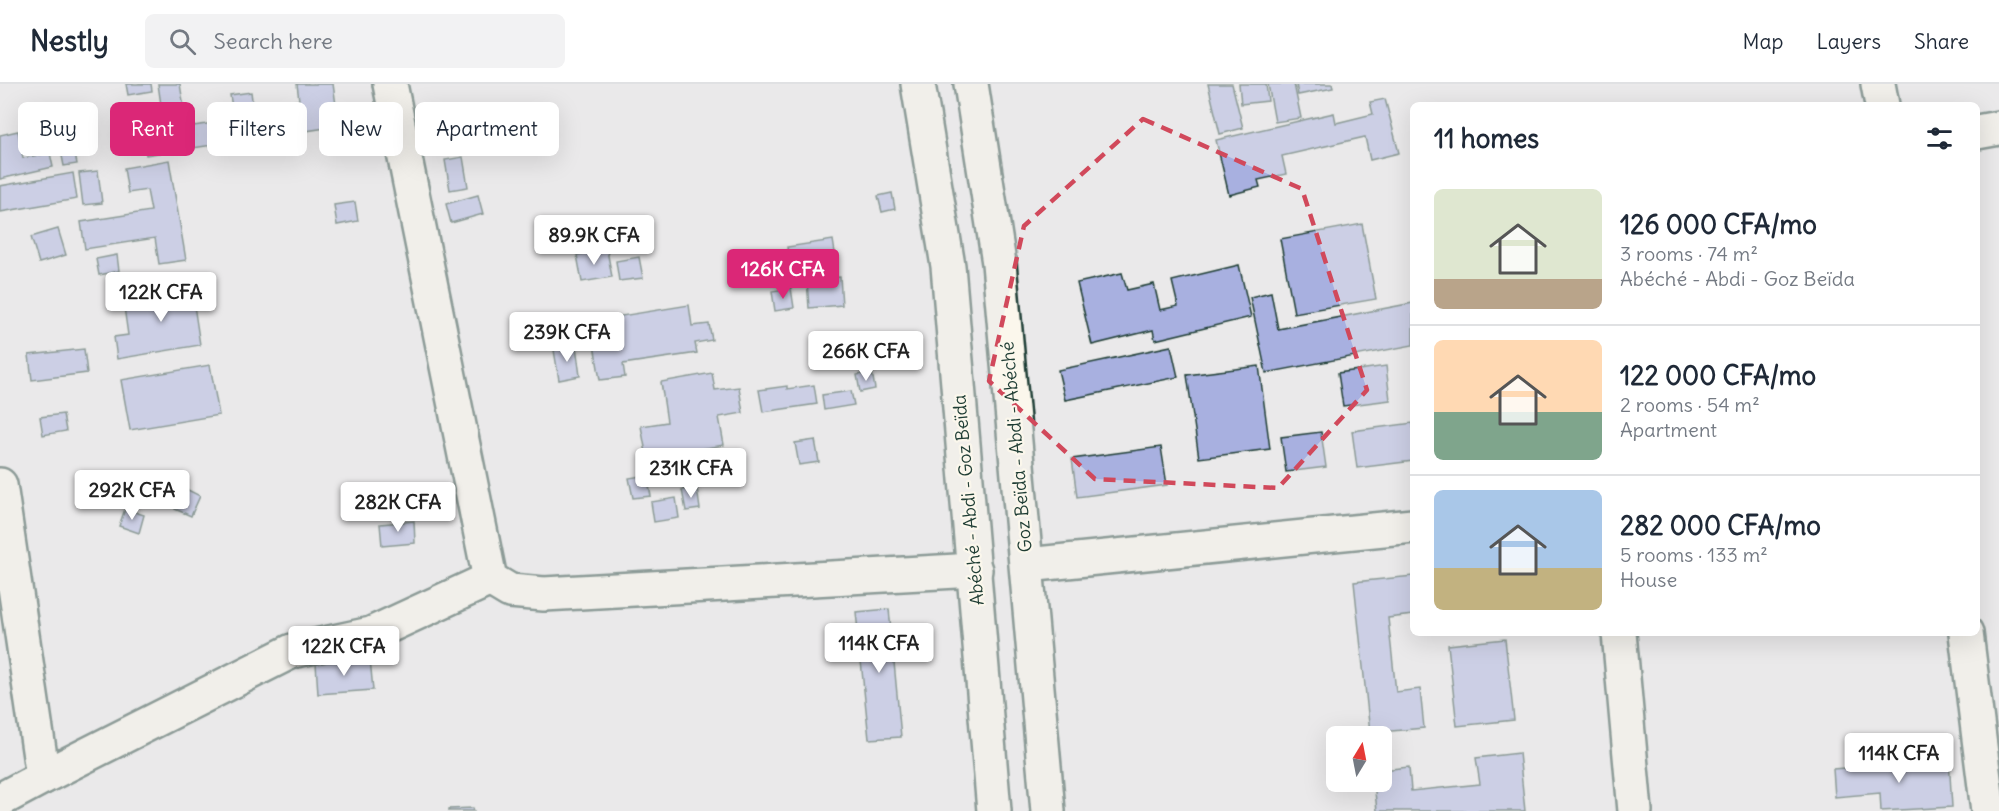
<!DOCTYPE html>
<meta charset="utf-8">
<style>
body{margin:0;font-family:Delius,sans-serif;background:#f2f2f3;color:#1f2937;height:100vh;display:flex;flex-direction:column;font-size:22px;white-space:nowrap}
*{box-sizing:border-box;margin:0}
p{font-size:20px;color:#747a83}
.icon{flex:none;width:33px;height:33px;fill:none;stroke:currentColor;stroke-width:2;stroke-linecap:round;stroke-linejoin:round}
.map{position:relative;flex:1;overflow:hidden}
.panel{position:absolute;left:1410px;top:18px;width:570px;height:534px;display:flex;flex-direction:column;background:#fff;border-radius:9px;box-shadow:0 6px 24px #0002}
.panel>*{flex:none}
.hud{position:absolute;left:18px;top:18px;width:570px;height:54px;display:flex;gap:12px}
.needle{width:39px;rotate:10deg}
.buttons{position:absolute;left:1326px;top:642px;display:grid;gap:12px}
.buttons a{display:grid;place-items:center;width:66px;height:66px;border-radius:9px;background:#fff;box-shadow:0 6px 24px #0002;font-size:30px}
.price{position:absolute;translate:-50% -51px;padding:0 14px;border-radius:6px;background:#fff;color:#222;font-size:20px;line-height:39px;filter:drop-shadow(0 2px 3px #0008)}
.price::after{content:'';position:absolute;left:50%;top:36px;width:18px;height:14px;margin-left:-9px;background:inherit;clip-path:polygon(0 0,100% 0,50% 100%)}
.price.selected{background:#db2777;color:#fff}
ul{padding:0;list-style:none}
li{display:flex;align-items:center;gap:18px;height:150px;padding:0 24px}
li+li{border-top:2px solid #e0e1e3}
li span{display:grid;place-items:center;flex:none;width:168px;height:120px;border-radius:9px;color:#555}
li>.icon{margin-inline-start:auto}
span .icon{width:72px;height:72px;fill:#fffc;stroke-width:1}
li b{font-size:26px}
h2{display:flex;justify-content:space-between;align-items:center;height:72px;padding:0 24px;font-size:26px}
.chip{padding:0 21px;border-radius:9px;background:#fff;box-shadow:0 6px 24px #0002;font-size:21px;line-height:54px}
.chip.selected{background:#db2777;color:#fff}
header{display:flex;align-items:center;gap:36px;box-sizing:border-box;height:84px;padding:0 30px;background:#fff;border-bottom:2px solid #e0e1e3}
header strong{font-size:28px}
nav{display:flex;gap:33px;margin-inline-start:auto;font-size:21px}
.search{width:420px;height:54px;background:#f2f2f3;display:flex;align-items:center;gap:15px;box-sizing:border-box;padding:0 21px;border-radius:9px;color:#747a83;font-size:22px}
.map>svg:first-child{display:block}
.building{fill:#a8b0e0;stroke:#1f3d34;stroke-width:1.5}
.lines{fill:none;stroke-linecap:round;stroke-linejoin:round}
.street-casing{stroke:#1f3d34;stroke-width:38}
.secondary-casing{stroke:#1f3d34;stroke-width:38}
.street{stroke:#fbf7ec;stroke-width:33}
.secondary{stroke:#fbf7ec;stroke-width:33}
.marked{fill:none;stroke:#d1495b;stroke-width:4.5;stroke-dasharray:12 8;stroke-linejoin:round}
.labels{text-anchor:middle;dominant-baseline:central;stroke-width:4.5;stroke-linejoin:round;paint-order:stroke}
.street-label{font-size:18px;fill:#1f3d34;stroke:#fbf7ec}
</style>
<header>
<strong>Nestly</strong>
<div class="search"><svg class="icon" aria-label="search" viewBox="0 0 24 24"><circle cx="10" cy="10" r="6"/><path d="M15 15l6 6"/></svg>Search here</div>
<nav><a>Map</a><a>Layers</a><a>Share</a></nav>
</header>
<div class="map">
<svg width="1999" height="727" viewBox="0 0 1999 727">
<rect width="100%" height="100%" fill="#eae9ea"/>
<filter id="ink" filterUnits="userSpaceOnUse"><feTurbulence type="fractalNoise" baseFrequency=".0167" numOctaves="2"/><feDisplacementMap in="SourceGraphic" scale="12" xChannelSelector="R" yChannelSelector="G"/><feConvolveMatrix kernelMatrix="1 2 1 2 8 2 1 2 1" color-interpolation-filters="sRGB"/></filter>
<g filter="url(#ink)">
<!-- building -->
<g class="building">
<path d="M 126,0 L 151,0 L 152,7 L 128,11 Z"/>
<path d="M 158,0 L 180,0 L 187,43 L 234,36 L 230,11 L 251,8 L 253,23 L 299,16 L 297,0 L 333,0 L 339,42 L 146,71 L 142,51 L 165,48 Z"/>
<path d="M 1208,0 L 1232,0 L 1243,44 L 1220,50 Z"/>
<path d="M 1239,0 L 1266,0 L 1268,17 L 1241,20 Z"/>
<path d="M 1268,0 L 1294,0 L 1301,34 L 1275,38 Z"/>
<path d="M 1296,0 L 1332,0 L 1333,4 L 1298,11 Z"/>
<path d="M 1385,15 L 1399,69 L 1370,76 L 1365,53 L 1282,72 L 1286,90 L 1258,96 L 1260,103 L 1229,111 L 1216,56 L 1334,29 L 1336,39 L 1373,30 L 1370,18 Z"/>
<path d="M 18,47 L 23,74 L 50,69 L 53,83 L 0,95 L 0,51 Z"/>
<path d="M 74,65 L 77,80 L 64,82 L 61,67 Z"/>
<path d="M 463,73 L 468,103 L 450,106 L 445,76 Z"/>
<path d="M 169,76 L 186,176 L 159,180 L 155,154 L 85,165 L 81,138 L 151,127 L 147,106 L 128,109 L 124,84 Z"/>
<path d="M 98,87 L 102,119 L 83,121 L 79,89 Z"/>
<path d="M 73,89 L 77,115 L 0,128 L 0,102 Z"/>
<path d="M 892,109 L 895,125 L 882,128 L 878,112 Z"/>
<path d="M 478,111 L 483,130 L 451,139 L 446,120 Z"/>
<path d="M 355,118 L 358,137 L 337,141 L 334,121 Z"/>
<path d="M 1362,140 L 1376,215 L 1294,229 L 1280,155 Z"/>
<path d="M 58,145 L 66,171 L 39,179 L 31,153 Z"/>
<path d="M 598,148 L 600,161 L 575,164 L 572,152 Z"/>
<path d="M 833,156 L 836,175 L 791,182 L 787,163 Z"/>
<path d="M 767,165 L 785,176 L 773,196 L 754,184 Z"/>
<path d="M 607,166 L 612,193 L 582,198 L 577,171 Z"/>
<path d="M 117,171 L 119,187 L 99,191 L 96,175 Z"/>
<path d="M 639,173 L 643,194 L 619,197 L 616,177 Z"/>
<path d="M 1239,181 L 1251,233 L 1155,256 L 1153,246 L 1092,261 L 1077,199 L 1122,189 L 1127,206 L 1154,200 L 1160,226 L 1178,222 L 1172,197 Z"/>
<path d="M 840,193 L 842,221 L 809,224 L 807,196 Z"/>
<path d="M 190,195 L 200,261 L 117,275 L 114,253 L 128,251 L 124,223 L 160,218 L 157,200 Z"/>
<path d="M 791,204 L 794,224 L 775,227 L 772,207 Z"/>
<path d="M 1271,208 L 1278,245 L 1413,219 L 1413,261 L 1266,289 L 1250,213 Z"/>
<path d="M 689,221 L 692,242 L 709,240 L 712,256 L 695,259 L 697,269 L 623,280 L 625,293 L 600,296 L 590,237 Z"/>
<path d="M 576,262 L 580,292 L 559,296 L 554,266 Z"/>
<path d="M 1171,262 L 1178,293 L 1065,316 L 1058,286 Z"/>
<path d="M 84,265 L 87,289 L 32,296 L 29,271 Z"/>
<path d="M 210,281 L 219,331 L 130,346 L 121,296 Z"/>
<path d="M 1259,282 L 1270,365 L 1199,374 L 1187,291 Z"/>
<path d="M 1386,282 L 1390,316 L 1343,322 L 1338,289 Z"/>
<path d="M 872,288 L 875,305 L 860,308 L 857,291 Z"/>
<path d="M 712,289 L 715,306 L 739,303 L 743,329 L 719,333 L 724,361 L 673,370 L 672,365 L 646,369 L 641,342 L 667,338 L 661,298 Z"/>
<path d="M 814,301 L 817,320 L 763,328 L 759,306 L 787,302 L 787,305 Z"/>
<path d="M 851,307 L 854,321 L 824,326 L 822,311 Z"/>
<path d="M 63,330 L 66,347 L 43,351 L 40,333 Z"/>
<path d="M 1413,339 L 1413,377 L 1357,384 L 1352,347 Z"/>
<path d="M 1321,348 L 1326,383 L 1286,388 L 1281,353 Z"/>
<path d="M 815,356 L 819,378 L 799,381 L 795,359 Z"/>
<path d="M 1161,363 L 1167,401 L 1077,413 L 1072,375 Z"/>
<path d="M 726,371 L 729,391 L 718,393 L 714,373 Z"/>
<path d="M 647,391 L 651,412 L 633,414 L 629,394 Z"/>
<path d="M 184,404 L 200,412 L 191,432 L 175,425 Z"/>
<path d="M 697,404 L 700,425 L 686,427 L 682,406 Z"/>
<path d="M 676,414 L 679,434 L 654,438 L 651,418 Z"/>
<path d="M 125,425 L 144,431 L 139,449 L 119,442 Z"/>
<path d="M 414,437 L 415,459 L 382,462 L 380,440 Z"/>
<path d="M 1413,492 L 1413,531 L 1388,534 L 1396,608 L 1420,605 L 1424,644 L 1370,649 L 1354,498 Z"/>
<path d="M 889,525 L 901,653 L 869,655 L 856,528 Z"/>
<path d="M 1505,555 L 1514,636 L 1457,642 L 1448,561 Z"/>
<path d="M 370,575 L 373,606 L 318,610 L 316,579 Z"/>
<path d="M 1519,669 L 1525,727 L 1377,727 L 1374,698 L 1382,698 L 1382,686 L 1409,683 L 1411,707 L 1480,700 L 1476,674 Z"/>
<path d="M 1949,675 L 1952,723 L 1881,727 L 1880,709 L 1835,713 L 1833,685 Z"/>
<path d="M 473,724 L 474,727 L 449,727 L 449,725 Z"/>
</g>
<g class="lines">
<!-- street casing -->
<g class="street-casing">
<g id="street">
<path d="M 390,0 L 490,495 L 510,507 L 544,510 L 975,486"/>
<path d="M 1878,0 L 1882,21"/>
<path d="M 1977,48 L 1999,44"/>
<path d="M 0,401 L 43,693 L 292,567 L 371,550 L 490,495"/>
<path d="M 1027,481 L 1413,442"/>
<path d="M 1619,549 L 1635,727"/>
<path d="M 1966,549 L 1988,727"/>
<path d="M 0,716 L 43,693"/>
</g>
</g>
<!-- secondary casing -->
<g class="secondary-casing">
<g id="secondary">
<path d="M 918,0 L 948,182 L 994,727"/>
<path d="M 971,0 L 999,179 L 1048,727"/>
</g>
</g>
<!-- street -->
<use href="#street" class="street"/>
<!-- secondary -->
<use href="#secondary" class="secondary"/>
</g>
</g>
<!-- marked area -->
<path d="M0 0H1999V727H0ZM 1143,35 L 1302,105 L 1367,306 L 1278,404 L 1095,395 L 989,297 L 1024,142 Z" fill="#eae9ea" fill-opacity=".55" fill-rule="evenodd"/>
<path class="marked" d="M 1143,35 L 1302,105 L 1367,306 L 1278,404 L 1095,395 L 989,297 L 1024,142 Z"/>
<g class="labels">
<!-- street labels -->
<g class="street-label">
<text transform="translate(1016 363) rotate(-95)">Goz Beïda - Abdi - Abéché</text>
<text transform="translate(968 416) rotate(-95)">Abéché - Abdi - Goz Beïda</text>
</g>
</g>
</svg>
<div class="buttons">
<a><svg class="needle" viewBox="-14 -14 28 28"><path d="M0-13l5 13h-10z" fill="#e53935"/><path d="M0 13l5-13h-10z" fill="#747a83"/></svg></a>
</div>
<b class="price" style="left:594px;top:182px">89.9K CFA</b>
<b class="price selected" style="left:783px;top:216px">126K CFA</b>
<b class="price" style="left:161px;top:239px">122K CFA</b>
<b class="price" style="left:567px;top:279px">239K CFA</b>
<b class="price" style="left:866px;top:298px">266K CFA</b>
<b class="price" style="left:691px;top:415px">231K CFA</b>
<b class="price" style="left:132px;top:437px">292K CFA</b>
<b class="price" style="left:398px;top:449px">282K CFA</b>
<b class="price" style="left:879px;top:590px">114K CFA</b>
<b class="price" style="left:344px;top:593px">122K CFA</b>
<b class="price" style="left:1899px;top:700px">114K CFA</b>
<div class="hud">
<a class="chip">Buy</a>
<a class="chip selected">Rent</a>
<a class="chip">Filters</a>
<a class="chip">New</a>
<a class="chip">Apartment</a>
</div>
<section class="panel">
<h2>11 homes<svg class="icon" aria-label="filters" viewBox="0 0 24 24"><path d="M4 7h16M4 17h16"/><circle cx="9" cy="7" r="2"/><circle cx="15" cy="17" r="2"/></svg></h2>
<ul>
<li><span style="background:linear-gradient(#dfe7d0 75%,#b9a48a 0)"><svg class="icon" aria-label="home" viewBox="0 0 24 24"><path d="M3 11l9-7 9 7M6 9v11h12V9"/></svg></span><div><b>126 000 CFA/mo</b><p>3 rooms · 74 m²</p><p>Abéché - Abdi - Goz Beïda</p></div></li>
<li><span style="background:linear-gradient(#ffd9b3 60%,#7fa58c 0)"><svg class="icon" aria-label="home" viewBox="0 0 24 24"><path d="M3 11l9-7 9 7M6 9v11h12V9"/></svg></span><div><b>122 000 CFA/mo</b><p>2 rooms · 54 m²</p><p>Apartment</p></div></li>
<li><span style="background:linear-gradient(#a9c7e8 65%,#c2b280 0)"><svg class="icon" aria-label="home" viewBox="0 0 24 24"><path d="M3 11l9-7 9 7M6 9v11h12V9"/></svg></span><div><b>282 000 CFA/mo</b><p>5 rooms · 133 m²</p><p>House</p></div></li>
</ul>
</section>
</div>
